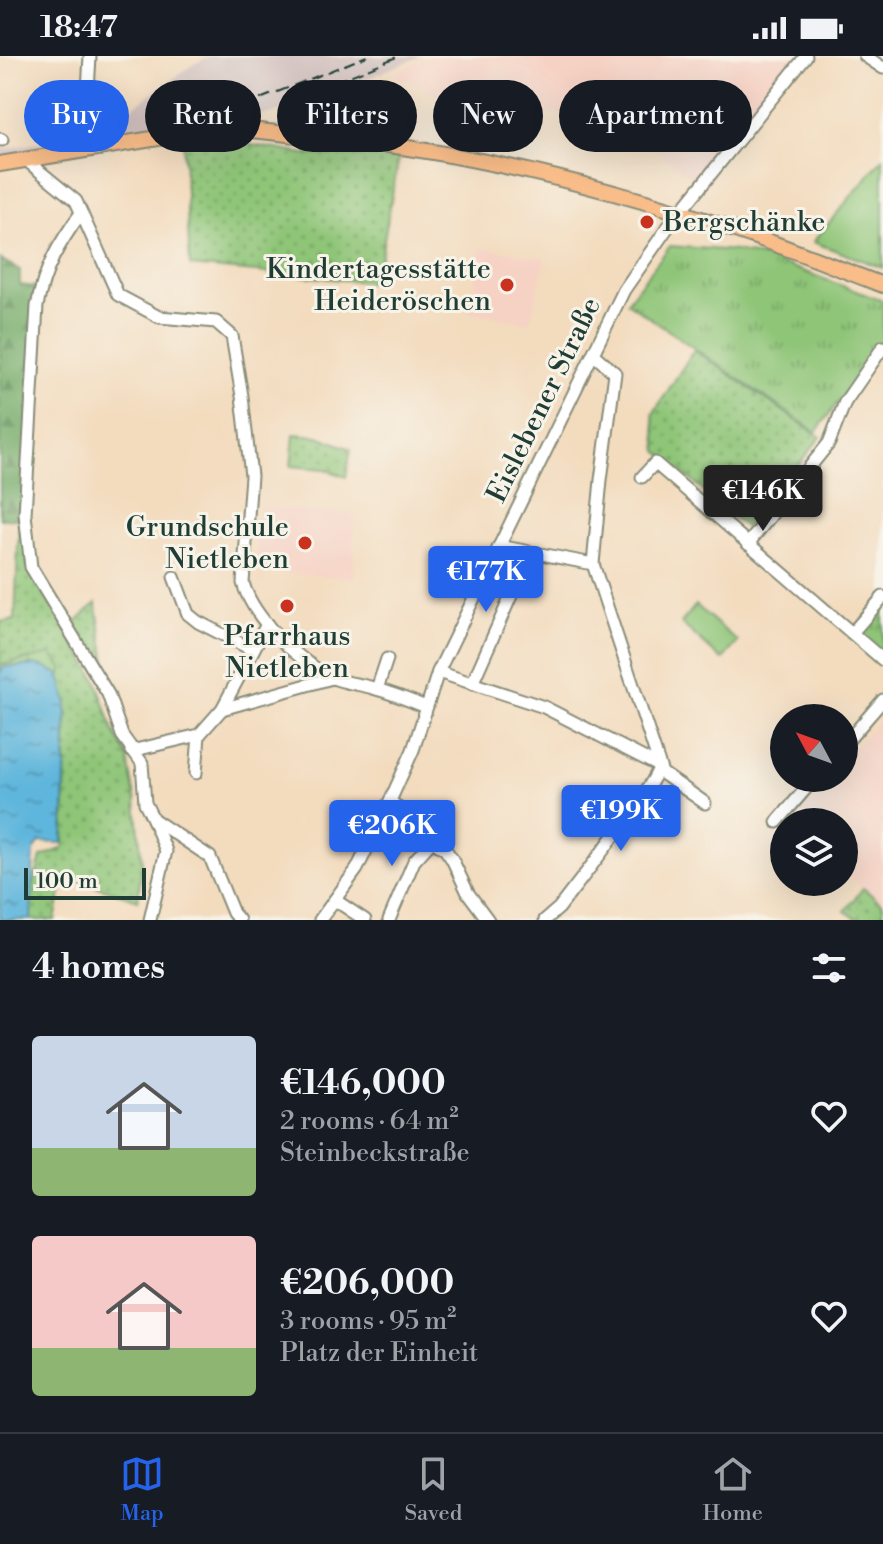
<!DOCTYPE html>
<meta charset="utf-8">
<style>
body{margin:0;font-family:"Libre Bodoni",serif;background:#20242c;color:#f1f3f6;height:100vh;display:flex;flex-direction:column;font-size:30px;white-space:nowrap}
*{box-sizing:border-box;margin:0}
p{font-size:26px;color:#9ea1a6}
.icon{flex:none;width:44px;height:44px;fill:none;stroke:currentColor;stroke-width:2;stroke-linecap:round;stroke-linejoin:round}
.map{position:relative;height:864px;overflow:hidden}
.side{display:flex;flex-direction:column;background:#171b24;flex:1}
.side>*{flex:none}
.banner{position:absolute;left:24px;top:24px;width:836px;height:72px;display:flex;gap:16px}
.needle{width:52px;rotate:311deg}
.fabs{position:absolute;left:770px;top:648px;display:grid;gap:16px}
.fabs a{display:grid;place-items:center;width:88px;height:88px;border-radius:50%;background:#171b24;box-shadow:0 8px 32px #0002;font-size:40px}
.scale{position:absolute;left:24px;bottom:20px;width:122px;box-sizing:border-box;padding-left:8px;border:4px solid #1f3d34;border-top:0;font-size:22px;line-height:28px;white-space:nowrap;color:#1f3d34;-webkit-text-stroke:6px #f7f3e8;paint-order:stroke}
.price{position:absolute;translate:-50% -68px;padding:0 18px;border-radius:8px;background:#2563eb;color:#fff;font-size:26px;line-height:52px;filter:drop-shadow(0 2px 4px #0008)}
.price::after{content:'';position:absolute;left:50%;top:48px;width:24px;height:18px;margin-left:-12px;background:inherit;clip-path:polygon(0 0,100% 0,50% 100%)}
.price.on{background:#222;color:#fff}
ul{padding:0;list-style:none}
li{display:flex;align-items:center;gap:24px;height:200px;padding:0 32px}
li span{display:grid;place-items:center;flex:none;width:224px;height:160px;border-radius:8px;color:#555}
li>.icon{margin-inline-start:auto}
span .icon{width:96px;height:96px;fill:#fffc;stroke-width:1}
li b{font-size:34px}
h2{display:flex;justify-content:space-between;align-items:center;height:96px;padding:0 32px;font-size:34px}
.chip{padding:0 28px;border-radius:36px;background:#171b24;box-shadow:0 8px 32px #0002;font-size:28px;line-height:72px}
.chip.on{background:#2563eb;color:#fff}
.status{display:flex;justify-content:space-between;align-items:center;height:56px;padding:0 40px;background:#171b24;direction:ltr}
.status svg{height:22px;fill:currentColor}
.menu{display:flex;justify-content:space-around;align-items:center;height:112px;border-top:2px solid #363941;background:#171b24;font-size:22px;color:#9ea1a6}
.menu a{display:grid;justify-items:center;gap:4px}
.menu .on{color:#2563eb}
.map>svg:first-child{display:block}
.built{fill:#f6d2c4}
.railway{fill:#d1bfbe}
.grass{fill:url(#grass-dots);stroke:#568156;stroke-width:2}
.forest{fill:url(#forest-firs);stroke:#48744e;stroke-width:2}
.wetland{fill:url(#wetland-marsh);stroke:#568156;stroke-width:2}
.park{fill:url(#park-tufts);stroke:#568156;stroke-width:2}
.pitch{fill:#8ec577;stroke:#568156;stroke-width:2}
.water{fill:url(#water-ripples);stroke:#3f7a88;stroke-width:2}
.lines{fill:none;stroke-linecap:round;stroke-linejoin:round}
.minor-casing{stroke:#898c79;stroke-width:15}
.major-casing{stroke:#898c79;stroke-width:18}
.minor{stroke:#fff;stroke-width:11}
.major{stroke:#f8bd89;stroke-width:14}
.rail{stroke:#1f3d34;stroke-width:2;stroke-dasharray:12 6;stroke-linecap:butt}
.poi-dot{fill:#c8321e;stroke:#f7f3e8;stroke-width:3}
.labels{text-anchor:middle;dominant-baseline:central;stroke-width:6;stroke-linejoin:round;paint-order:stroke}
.poi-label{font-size:28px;fill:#1f3d34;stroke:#f7f3e8;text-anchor:end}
.street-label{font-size:28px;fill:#1f3d34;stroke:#f7f3e8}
</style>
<div class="status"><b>18:47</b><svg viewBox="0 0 49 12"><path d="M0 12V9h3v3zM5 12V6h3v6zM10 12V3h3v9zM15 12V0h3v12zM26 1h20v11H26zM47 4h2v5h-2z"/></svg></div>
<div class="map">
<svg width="883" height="864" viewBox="0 0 883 864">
<defs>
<pattern id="grass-dots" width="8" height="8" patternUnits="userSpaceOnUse" patternTransform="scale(2)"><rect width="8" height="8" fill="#8ec577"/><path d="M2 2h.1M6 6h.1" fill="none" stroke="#73a162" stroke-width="1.8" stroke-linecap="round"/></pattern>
<pattern id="forest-firs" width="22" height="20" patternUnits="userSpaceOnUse" patternTransform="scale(2)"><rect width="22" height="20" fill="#72aa68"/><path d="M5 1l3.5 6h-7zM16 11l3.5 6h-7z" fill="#5d8c56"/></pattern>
<pattern id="wetland-marsh" width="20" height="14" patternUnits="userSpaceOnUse" patternTransform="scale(2)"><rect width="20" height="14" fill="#8ec577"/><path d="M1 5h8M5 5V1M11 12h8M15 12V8" fill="none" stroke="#73a162"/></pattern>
<pattern id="park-tufts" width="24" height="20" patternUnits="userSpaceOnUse" patternTransform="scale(2)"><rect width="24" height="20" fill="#8ec577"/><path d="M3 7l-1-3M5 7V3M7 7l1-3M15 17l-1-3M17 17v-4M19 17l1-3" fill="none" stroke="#73a162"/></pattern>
<pattern id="water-ripples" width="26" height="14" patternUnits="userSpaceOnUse" patternTransform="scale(2)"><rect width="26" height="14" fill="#5fb6dc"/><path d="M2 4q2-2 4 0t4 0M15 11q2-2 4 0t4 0" fill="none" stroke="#4e95b3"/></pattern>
</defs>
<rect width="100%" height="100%" fill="#f7f3e8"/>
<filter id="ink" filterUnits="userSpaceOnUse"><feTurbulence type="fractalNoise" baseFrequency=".0125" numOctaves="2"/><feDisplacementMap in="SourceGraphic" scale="16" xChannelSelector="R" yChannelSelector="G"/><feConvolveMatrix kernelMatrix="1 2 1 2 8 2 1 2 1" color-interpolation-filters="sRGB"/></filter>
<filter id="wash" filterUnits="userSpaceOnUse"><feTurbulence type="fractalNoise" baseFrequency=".006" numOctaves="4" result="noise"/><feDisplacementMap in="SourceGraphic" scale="32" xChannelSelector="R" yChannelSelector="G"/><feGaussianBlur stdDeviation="1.8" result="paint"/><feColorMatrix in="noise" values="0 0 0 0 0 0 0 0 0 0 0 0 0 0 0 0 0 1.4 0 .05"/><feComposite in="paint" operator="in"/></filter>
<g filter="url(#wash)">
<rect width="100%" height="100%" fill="#f3dbbe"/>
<!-- built -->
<g class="built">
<path d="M 431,0 L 792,0 L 692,122 L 643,85 L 644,79 L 601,65 L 427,37 L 426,29 L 399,23 L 395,15 Z"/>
<path d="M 481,192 L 545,202 L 530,267 L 469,256 Z"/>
<path d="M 259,450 L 354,459 L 354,522 L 255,515 Z"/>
<path d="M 883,659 L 883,848 L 844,817 L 844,766 L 790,766 L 829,722 L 844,722 L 844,704 Z"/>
</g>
<!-- railway -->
<path class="railway" d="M 210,0 L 421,0 L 296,52 L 269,58 L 0,101 L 0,94 L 85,77 L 127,55 L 194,8 Z"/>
<!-- grass -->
<g class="grass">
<path d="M 183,84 L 235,86 L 304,98 L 399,101 L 376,227 L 190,210 Z"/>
<path d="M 694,294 L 821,381 L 746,472 L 658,395 L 653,358 Z"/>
<path d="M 294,378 L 318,380 L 351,393 L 346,421 L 324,413 L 291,410 Z"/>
<path d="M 19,463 L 22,464 L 28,511 L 96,623 L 113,674 L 127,699 L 136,746 L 142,807 L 138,844 L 64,820 L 55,864 L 31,864 L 31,839 L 41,801 L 64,792 L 67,648 L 4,611 L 0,616 L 0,566 L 15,564 Z"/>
<path d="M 96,547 L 110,627 L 108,629 L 72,570 Z"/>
<path d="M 863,832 L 883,848 L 883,864 L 859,864 L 845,855 Z"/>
</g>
<!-- forest -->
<path class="forest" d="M 0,203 L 20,214 L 20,229 L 36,231 L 23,452 L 16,463 L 0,463 Z"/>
<!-- wetland -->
<path class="wetland" d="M 51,598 L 63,613 L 60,619 L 40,609 L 4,611 L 0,616 L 0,609 Z"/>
<!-- park -->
<g class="park">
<path d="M 670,190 L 736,195 L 770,203 L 883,245 L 883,286 L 816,376 L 627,246 Z"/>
<path d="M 883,541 L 883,604 L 852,577 Z"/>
</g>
<!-- pitch -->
<g class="pitch">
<path d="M 883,102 L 883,212 L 813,186 Z"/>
<path d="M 696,549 L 738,586 L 722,604 L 681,567 Z"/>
</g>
<!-- water -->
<path class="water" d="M 40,609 L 60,619 L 67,648 L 63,787 L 40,786 L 34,795 L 31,864 L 0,864 L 0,616 L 4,611 Z"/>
</g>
<g filter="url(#ink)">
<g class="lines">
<!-- minor casing -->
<g class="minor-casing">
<g id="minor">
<path d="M 865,0 L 883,12"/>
<path d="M 86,69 L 90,0"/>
<path d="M 0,83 L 2,84"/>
<path d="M 26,104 L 76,145 L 118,239 L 159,261 L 216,266 L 232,280 L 242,340 L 251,420 L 243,527 C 253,562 298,605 331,621 C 343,627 360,628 373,632 C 391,637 409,644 426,651"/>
<path d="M 81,157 C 58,189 45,211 37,250 L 25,458 L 31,511 L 108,638 L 122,679 L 142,707 L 145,747 L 153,763 L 210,801 L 233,857 L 239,864"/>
<path d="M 593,298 L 615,317 L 601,424 L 593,508 L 662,717 L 705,747"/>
<path d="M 642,421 L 655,407 L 883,604"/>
<path d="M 748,488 L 829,387 L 845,346 L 883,291"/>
<path d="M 499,490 L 593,508"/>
<path d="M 174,521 L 188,558 L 198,566 L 253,594"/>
<path d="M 852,577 L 883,541"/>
<path d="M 438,616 L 544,651 L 659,710"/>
<path d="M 472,628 L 530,497"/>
<path d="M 377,633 L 387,603"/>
<path d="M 222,653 L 332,622"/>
<path d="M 844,689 L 883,644"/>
<path d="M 131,695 L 199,679 L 222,653 L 267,568"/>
<path d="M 196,717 L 199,679"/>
<path d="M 390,745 L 411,762 L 432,785 L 445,793 L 452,803 L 468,837 L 488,864"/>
<path d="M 777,766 L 815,722"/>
<path d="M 335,844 L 365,864"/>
<path d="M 150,864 L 166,795 L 153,763"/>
<path d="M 320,864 L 357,813 L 390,745 L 413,694 L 438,616 L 624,234 L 668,171 L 806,0"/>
<path d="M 389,864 L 414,805 L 432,785"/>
<path d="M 545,864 L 559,852 C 576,829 657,728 659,710"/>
</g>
</g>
<!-- major casing -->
<g class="major-casing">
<path id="major" d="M 0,108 L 219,72 C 245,72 271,77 297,79 C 446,90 594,127 735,174 C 785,190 834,211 883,229"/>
</g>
<!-- minor -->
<use href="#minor" class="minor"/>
<!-- major -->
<use href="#major" class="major"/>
<!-- rail -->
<g class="rail">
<path d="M 318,33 L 399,0"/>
<path d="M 260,43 L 367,0"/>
</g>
</g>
</g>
<!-- markers -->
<g class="poi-dot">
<circle cx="647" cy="166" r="8"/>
<circle cx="507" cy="229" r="8"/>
<circle cx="305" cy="487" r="8"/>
<circle cx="287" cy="550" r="8"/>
</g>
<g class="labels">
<!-- poi labels -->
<g class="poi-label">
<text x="663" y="166" text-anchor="start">Bergschänke</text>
<text x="491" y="213">Kindertagesstätte<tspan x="491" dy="32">Heideröschen</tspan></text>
<text x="289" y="471">Grundschule<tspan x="289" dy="32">Nietleben</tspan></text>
<text x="287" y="580" text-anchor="middle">Pfarrhaus<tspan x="287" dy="32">Nietleben</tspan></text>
</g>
<!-- street labels -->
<g class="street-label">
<text transform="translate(544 344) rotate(-64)">Eislebener Straße</text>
</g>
</g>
</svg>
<div class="fabs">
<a><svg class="needle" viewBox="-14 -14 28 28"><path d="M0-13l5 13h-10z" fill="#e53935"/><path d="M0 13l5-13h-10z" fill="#9ea1a6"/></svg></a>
<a><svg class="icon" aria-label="layers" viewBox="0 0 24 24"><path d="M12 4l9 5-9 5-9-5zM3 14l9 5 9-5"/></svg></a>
</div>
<div class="scale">100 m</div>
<b class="price on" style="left:763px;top:477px">€146K</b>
<b class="price" style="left:486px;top:558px">€177K</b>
<b class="price" style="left:621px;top:797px">€199K</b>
<b class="price" style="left:392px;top:812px">€206K</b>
<div class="banner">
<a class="chip on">Buy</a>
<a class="chip">Rent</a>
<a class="chip">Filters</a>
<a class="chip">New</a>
<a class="chip">Apartment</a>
</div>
</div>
<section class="side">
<h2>4 homes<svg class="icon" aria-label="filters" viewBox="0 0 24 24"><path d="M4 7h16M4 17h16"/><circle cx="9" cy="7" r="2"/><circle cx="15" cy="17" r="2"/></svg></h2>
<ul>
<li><span style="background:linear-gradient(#c9d6e8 70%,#8fb573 0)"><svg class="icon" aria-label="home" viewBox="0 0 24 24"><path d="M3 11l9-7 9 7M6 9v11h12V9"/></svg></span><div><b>€146,000</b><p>2 rooms · 64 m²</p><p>Steinbeckstraße</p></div><svg class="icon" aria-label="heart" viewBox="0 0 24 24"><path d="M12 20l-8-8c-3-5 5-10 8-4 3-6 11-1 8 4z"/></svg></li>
<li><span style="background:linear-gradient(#f6c9c9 70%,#8fb573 0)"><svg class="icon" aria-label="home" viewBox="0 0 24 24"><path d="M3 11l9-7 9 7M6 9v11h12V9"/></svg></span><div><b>€206,000</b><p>3 rooms · 95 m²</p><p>Platz der Einheit</p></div><svg class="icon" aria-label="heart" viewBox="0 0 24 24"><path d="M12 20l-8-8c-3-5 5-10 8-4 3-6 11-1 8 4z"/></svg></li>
</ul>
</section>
<nav class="menu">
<a class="on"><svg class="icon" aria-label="map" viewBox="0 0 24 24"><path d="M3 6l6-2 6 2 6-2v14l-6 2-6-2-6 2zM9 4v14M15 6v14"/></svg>Map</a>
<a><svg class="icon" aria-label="saved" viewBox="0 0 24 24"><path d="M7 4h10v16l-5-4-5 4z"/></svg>Saved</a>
<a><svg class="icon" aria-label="home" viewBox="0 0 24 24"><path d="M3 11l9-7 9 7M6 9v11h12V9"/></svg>Home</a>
</nav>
